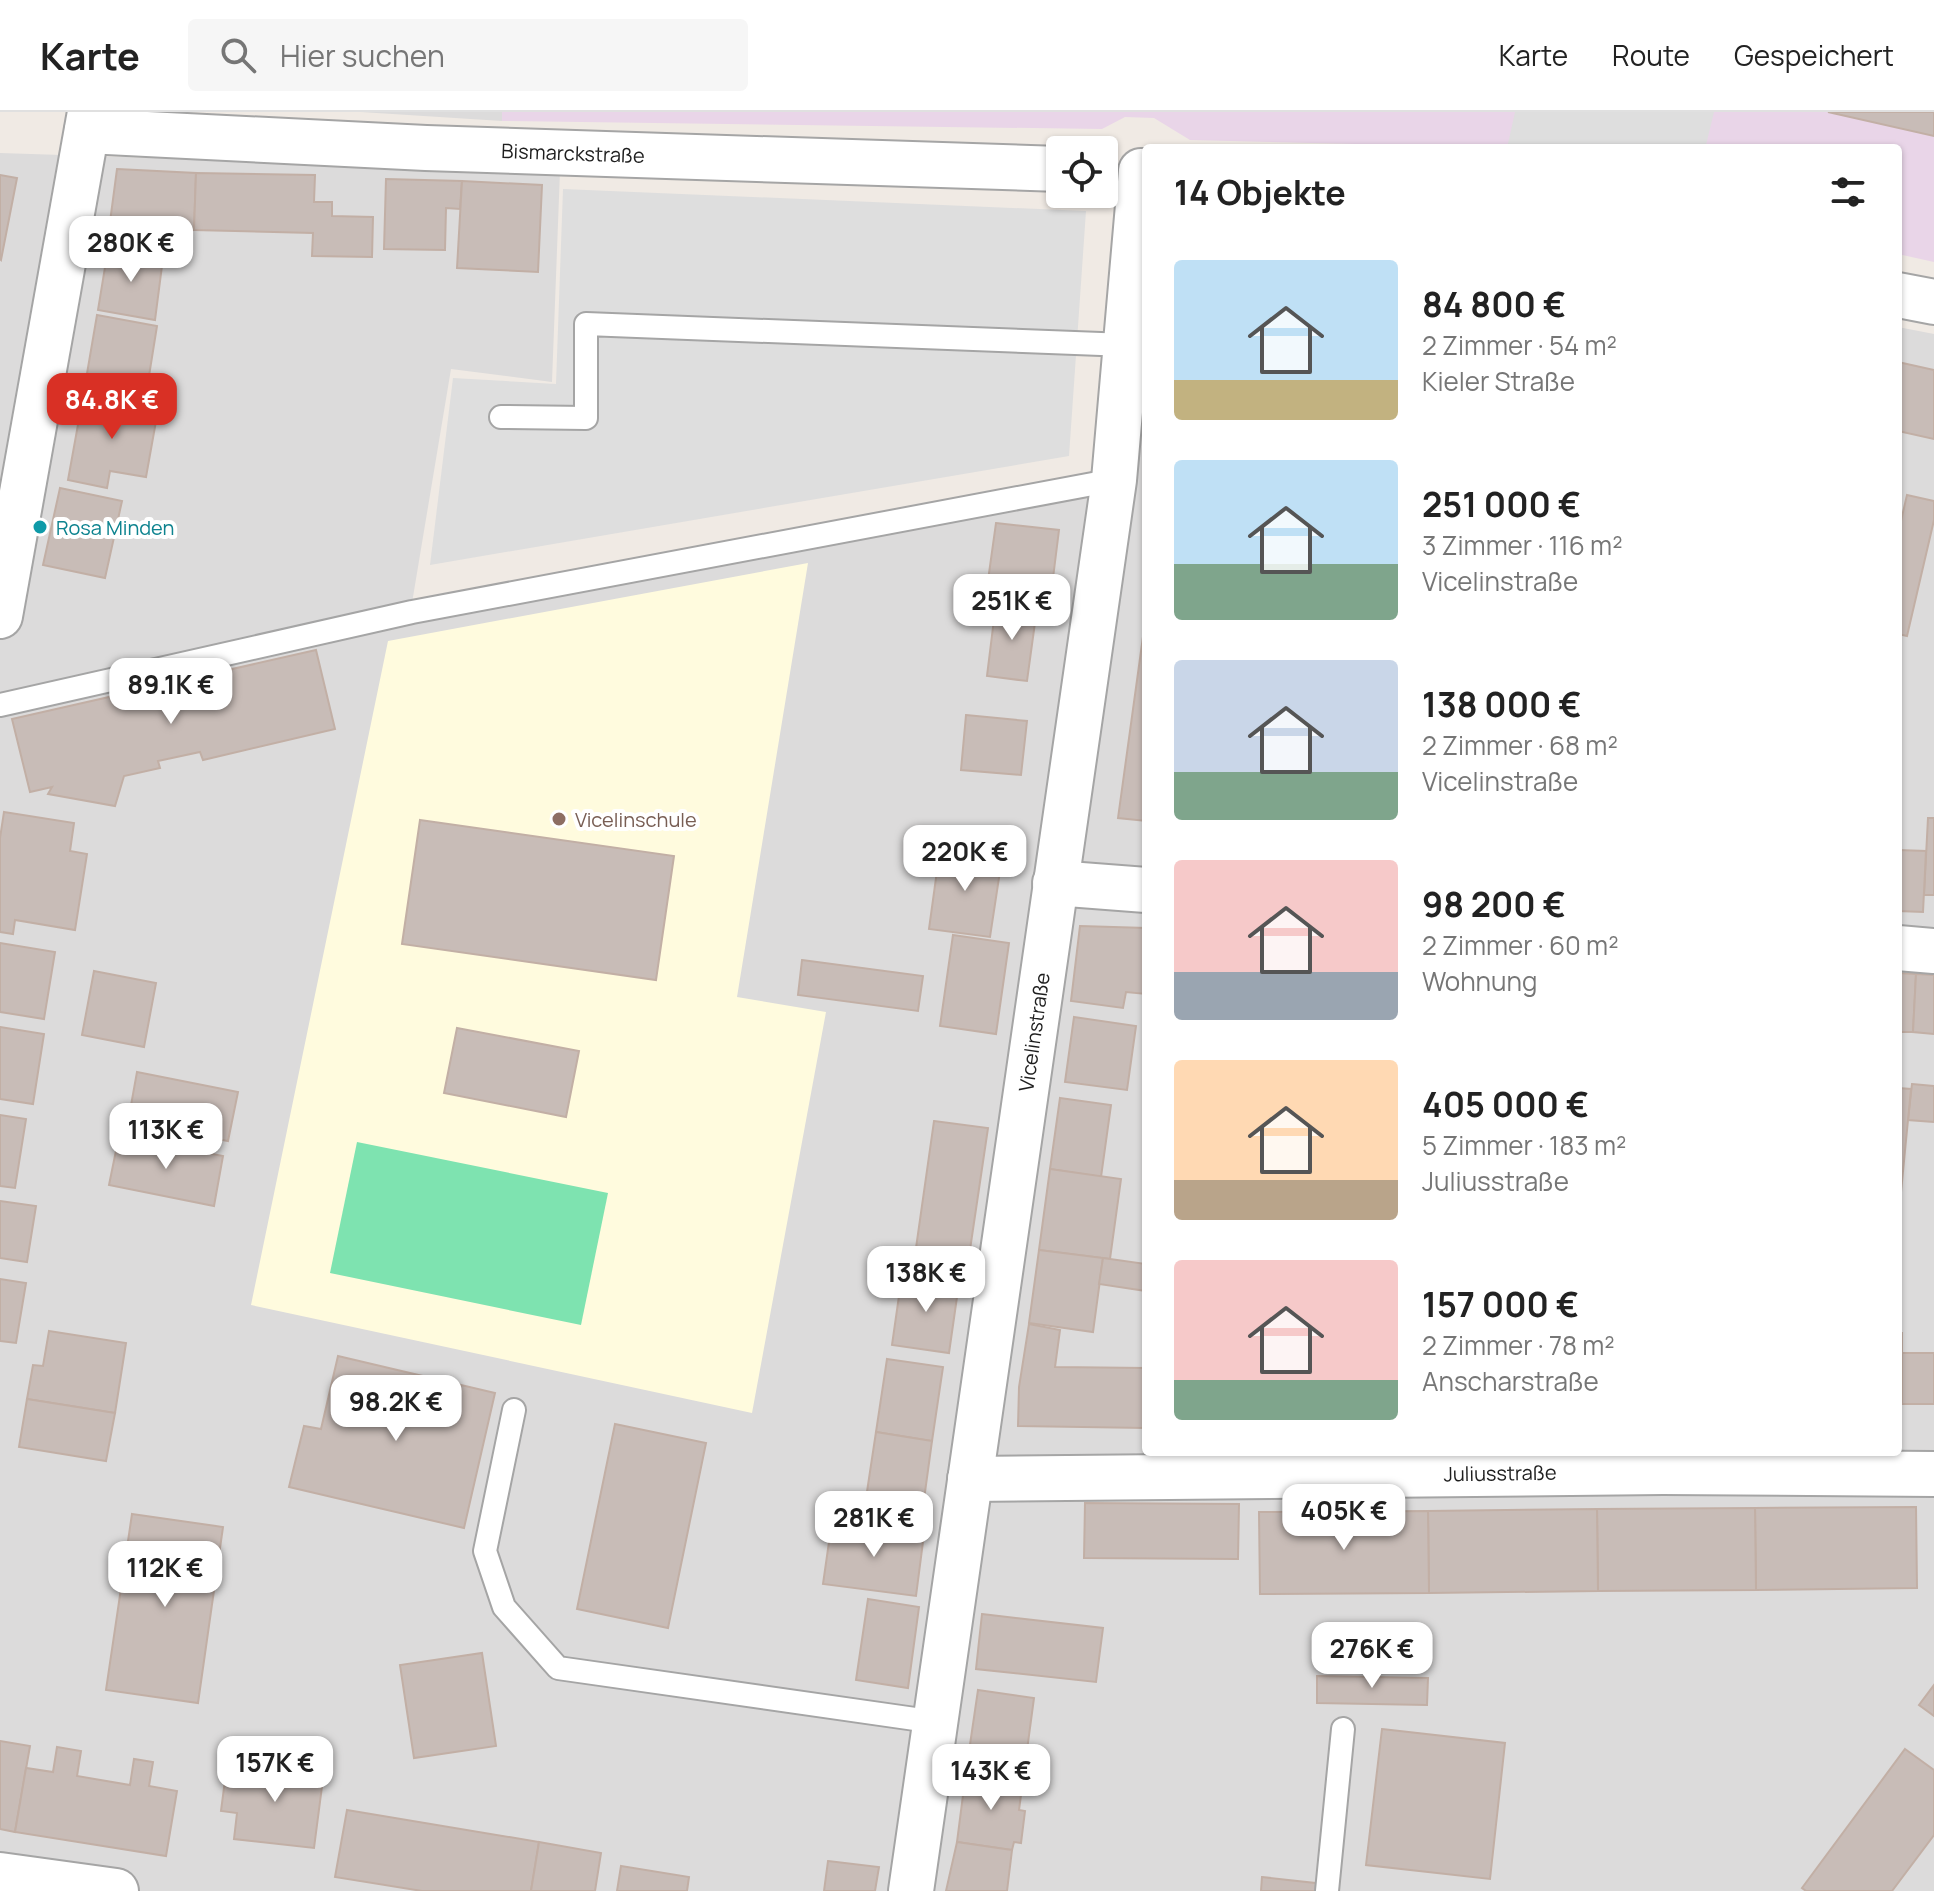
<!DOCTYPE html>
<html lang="de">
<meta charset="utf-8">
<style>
body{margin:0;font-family:Manrope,sans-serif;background:#f6f6f6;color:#222;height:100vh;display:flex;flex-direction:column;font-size:30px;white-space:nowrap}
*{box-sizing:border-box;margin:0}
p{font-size:26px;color:#767676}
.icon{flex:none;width:44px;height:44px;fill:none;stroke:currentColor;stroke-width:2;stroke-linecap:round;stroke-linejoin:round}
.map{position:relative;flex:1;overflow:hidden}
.sheet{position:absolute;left:1142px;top:32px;width:760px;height:1312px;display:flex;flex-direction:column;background:#fff;border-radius:8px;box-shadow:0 2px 6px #0004}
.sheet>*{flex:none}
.controls{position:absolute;left:1046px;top:24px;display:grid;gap:16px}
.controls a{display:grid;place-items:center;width:72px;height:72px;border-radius:8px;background:#fff;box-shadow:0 2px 6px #0004;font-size:40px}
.price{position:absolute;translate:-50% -68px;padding:0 18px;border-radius:16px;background:#fff;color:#222;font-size:26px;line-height:52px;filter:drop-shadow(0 2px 4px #0008)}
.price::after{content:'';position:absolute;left:50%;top:48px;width:24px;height:18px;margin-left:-12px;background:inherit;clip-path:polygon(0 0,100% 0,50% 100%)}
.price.active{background:#d93025;color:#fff}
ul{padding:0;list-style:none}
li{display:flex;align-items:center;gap:24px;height:200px;padding:0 32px}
li span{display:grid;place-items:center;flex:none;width:224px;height:160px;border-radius:8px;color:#555}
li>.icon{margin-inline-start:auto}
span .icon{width:96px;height:96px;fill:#fffc;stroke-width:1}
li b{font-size:34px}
h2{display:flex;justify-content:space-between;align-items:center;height:96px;padding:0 32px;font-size:34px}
header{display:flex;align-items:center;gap:48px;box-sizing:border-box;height:112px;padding:0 40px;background:#fff;border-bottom:2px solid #e0e0e0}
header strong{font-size:38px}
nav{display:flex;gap:44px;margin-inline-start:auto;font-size:28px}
.search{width:560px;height:72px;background:#f6f6f6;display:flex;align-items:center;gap:20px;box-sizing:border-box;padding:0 28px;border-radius:8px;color:#767676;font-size:30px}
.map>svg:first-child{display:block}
.residential{fill:#dcdbdb}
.industrial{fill:#e9d5e8}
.education{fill:#fffbde}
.pitch{fill:#7ee3b0}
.parking{fill:#dedede}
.building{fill:#c8bcb7;stroke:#c2afa5;stroke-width:2}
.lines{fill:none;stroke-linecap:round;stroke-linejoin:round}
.service-casing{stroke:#a5a5a5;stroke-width:26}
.minor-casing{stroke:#a5a5a5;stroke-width:48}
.tertiary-casing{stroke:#a5a5a5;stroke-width:48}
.service{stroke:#fff;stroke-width:22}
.minor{stroke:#fff;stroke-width:44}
.tertiary{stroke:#fff;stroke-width:44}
.culture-dot{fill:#0f9aa8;stroke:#fff;stroke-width:3}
.education-dot{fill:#8d6e63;stroke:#fff;stroke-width:3}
.labels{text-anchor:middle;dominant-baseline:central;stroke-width:8;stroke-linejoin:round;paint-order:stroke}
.street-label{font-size:20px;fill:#1e1e1e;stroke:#fff}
.culture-label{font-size:20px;fill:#0d838f;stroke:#fff;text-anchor:start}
.education-label{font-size:20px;fill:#785e54;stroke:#fff;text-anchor:start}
</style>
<header>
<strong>Karte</strong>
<div class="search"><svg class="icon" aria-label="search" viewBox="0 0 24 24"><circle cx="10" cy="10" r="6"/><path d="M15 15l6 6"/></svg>Hier suchen</div>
<nav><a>Karte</a><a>Route</a><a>Gespeichert</a></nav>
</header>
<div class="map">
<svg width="1934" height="1779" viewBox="0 0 1934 1779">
<rect width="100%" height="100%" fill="#f0eae4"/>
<!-- residential -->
<g class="residential">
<path d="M 361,0 L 502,0 L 502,9 Z"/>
<path d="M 0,41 L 560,59 L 552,270 L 451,257 L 412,491 L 1114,368 L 1146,151 L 1146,1340 L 1898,1340 L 1898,215 L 1934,222 L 1934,1779 L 0,1779 Z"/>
</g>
<!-- industrial -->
<path class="industrial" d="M 502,0 L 1934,0 L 1934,150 L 1898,142 L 1898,36 L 1412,36 L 1397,33 L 1190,28 L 1154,6 L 1125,5 L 1102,17 L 502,9 Z"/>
<!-- education -->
<path class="education" d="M 808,451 L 737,885 L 826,900 L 752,1301 L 251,1193 L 388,529 Z"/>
<!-- pitch -->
<path class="pitch" d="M 357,1030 L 608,1081 L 581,1213 L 330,1161 Z"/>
<!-- parking -->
<g class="parking">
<path d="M 1515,0 L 1714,0 L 1706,33 L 1670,34 L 1670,36 L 1507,36 Z"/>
<path d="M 563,77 L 1086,99 L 1069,344 L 430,453 L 453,266 L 556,272 Z"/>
</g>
<!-- building -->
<g class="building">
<path d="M 1828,0 L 1934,0 L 1934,24 Z"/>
<path d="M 117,57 L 196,61 L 194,118 L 173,117 L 170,135 L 108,125 Z"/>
<path d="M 196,61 L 315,63 L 314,90 L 332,90 L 332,104 L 373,105 L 372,145 L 312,144 L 313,121 L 194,118 Z"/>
<path d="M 0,63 L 17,66 L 1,148 L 0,147 Z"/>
<path d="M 386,67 L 462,69 L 460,97 L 446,96 L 445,138 L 384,137 Z"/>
<path d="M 462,69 L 542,73 L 538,160 L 457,156 Z"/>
<path d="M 108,137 L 163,146 L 155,208 L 98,198 Z"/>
<path d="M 97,203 L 157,214 L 144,295 L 83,285 Z"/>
<path d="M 1898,250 L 1934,258 L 1934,327 L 1898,319 Z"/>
<path d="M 83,285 L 158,298 L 146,365 L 110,359 L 107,376 L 68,368 Z"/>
<path d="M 60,376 L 122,389 L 105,466 L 43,453 Z"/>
<path d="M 1907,383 L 1934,389 L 1934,408 L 1907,524 L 1898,522 L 1898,422 Z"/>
<path d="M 996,411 L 1059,418 L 1049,498 L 985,490 Z"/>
<path d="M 996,491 L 1037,496 L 1027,569 L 987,564 Z"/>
<path d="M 1146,503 L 1146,709 L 1118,706 Z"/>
<path d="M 316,538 L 335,617 L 203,648 L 200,640 L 158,649 L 160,656 L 124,664 L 115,694 L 48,682 L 52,675 L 30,680 L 12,607 Z"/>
<path d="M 966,603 L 1027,609 L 1021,663 L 961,658 Z"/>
<path d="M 4,700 L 74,711 L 70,739 L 87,742 L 75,818 L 15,808 L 13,822 L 0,820 L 0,726 Z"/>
<path d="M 1928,706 L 1934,706 L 1934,783 L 1924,783 Z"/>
<path d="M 420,708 L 674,744 L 656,868 L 402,832 Z"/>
<path d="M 940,737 L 1002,746 L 990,825 L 929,817 Z"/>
<path d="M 1898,738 L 1926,739 L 1923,800 L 1898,799 Z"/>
<path d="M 1080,814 L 1146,816 L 1146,882 L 1126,880 L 1123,896 L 1071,889 Z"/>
<path d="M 953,823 L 1009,831 L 996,922 L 940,914 Z"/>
<path d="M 0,831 L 55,840 L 44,907 L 0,900 Z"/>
<path d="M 802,848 L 923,864 L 918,899 L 798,883 Z"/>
<path d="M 94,859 L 156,871 L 144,935 L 82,923 Z"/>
<path d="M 1898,861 L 1916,862 L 1913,920 L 1898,920 Z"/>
<path d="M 1916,862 L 1934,863 L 1934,922 L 1913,920 Z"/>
<path d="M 1074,905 L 1136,914 L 1127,978 L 1065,970 Z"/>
<path d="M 0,915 L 44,922 L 33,992 L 0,987 Z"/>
<path d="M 457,916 L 579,939 L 566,1005 L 444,981 Z"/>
<path d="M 137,960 L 238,980 L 228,1029 L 128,1010 Z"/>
<path d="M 1912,972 L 1934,974 L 1934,1010 L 1908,1008 Z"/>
<path d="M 1898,976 L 1911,977 L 1901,1080 L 1898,1080 Z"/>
<path d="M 1060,986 L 1111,993 L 1101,1065 L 1050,1057 Z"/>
<path d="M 0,1003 L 26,1007 L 15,1076 L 0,1074 Z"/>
<path d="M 934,1009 L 988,1016 L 968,1151 L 915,1143 Z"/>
<path d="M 119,1024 L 223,1044 L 214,1094 L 109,1073 Z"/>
<path d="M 1050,1057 L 1121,1067 L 1110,1147 L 1039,1138 Z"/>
<path d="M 0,1089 L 36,1094 L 27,1150 L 0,1146 Z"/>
<path d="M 1039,1138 L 1103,1146 L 1093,1220 L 1029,1211 Z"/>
<path d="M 1103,1146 L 1146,1152 L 1146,1179 L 1099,1172 Z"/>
<path d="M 902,1163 L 959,1171 L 949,1241 L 892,1233 Z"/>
<path d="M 0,1167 L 26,1171 L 16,1231 L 0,1229 Z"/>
<path d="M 1029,1212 L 1060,1218 L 1055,1255 L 1146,1256 L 1146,1316 L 1018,1314 L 1019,1275 Z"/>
<path d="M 49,1219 L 126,1231 L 115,1301 L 27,1287 L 33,1253 L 43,1254 Z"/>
<rect x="1898" y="1221" width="4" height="71"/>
<rect x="1902" y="1241" width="32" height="51"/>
<path d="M 338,1244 L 495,1281 L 464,1416 L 289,1375 L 304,1314 L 321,1317 Z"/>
<path d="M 887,1247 L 943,1255 L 932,1329 L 876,1320 Z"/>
<path d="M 27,1287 L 115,1301 L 106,1349 L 19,1335 Z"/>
<path d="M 615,1312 L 706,1331 L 668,1516 L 577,1497 Z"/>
<path d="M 876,1320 L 932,1329 L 922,1402 L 865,1393 Z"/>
<path d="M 1085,1391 L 1239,1392 L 1238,1447 L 1084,1446 Z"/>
<path d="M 1916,1395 L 1917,1476 L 1756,1478 L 1755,1396 Z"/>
<path d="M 1755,1396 L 1756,1478 L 1598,1479 L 1597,1397 Z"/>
<path d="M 1597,1397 L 1598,1479 L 1429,1481 L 1428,1399 Z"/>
<path d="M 1428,1399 L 1429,1481 L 1260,1482 L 1259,1400 Z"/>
<path d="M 132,1402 L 223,1415 L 198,1591 L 106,1578 Z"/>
<path d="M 832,1409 L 924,1422 L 916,1484 L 823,1472 Z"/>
<path d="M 868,1487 L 919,1495 L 908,1576 L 856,1568 Z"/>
<path d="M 982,1502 L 1103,1516 L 1096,1570 L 976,1557 Z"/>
<path d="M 482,1541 L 496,1634 L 414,1646 L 400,1553 Z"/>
<path d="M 1317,1564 L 1428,1566 L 1427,1593 L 1317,1591 Z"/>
<path d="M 1934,1573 L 1934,1604 L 1919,1593 Z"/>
<path d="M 978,1578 L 1034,1586 L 1023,1668 L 966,1660 Z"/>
<path d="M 1382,1617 L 1505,1631 L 1490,1767 L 1366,1753 Z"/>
<path d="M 0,1629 L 30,1634 L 15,1720 L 0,1717 Z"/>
<path d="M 57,1635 L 81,1639 L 77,1664 L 130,1673 L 134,1647 L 153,1650 L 149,1674 L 177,1679 L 166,1744 L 15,1720 L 26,1656 L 53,1660 Z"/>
<path d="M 1905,1637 L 1934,1658 L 1934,1723 L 1892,1779 L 1806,1779 L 1802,1776 Z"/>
<path d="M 242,1649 L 324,1659 L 314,1736 L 234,1727 L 237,1701 L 221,1699 L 225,1668 L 240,1670 Z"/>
<path d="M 966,1660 L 1023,1668 L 1019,1698 L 1025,1699 L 1021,1731 L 1014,1730 L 1012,1738 L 957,1730 Z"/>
<path d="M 347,1698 L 539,1730 L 531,1779 L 422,1779 L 335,1765 Z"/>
<path d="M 539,1730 L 601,1741 L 595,1779 L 531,1779 Z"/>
<path d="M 957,1730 L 1012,1738 L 1007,1779 L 946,1779 Z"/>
<path d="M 828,1749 L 879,1755 L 875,1779 L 824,1779 Z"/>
<path d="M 621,1754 L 689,1765 L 687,1779 L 617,1779 Z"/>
<path d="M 1262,1765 L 1324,1772 L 1323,1779 L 1261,1779 Z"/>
</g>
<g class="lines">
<!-- service casing -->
<g class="service-casing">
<g id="service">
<path d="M 501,305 L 586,306 L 586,212 L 1127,233"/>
<path d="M 0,593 L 412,500 L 1114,368"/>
<path d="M 514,1298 L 485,1439 L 504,1495 L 558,1556 L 936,1610"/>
<path d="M 1327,1779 L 1343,1617"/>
</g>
</g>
<!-- minor casing -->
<g class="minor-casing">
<g id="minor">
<path d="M 87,19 L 426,36 L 1060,57"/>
<path d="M 1898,183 L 1934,190"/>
<path d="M 1055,771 L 1146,778"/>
<path d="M 1898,836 L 1934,839"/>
<path d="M 970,1367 L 1663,1360 L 1934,1362"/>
<path d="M 0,1763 L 116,1779"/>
<path d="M 911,1779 L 1114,368 L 1141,59"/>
</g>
</g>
<!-- tertiary casing -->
<g class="tertiary-casing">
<path id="tertiary" d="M 0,504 L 90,0"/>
</g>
<!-- service -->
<use href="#service" class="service"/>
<!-- minor -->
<use href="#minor" class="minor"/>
<!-- tertiary -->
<use href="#tertiary" class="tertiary"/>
</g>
<!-- markers -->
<circle class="culture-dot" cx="40" cy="415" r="8"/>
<circle class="education-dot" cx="559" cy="707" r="8"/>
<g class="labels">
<!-- street labels -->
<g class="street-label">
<text transform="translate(573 41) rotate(2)">Bismarckstraße</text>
<text transform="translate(1034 920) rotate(-82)">Vicelinstraße</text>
<text transform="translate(1500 1361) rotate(-1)">Juliusstraße</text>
</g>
<!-- culture labels -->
<g class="culture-label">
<text x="56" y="415">Rosa Minden</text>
</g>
<!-- education labels -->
<g class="education-label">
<text x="575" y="707">Vicelinschule</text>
</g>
</g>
</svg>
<div class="controls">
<a><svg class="icon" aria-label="locate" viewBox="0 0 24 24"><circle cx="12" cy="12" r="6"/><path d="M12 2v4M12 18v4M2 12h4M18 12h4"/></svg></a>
</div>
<b class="price" style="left:131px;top:172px">280K €</b>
<b class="price active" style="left:112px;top:329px">84.8K €</b>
<b class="price" style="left:1012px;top:530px">251K €</b>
<b class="price" style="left:171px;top:614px">89.1K €</b>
<b class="price" style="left:965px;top:781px">220K €</b>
<b class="price" style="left:166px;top:1059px">113K €</b>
<b class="price" style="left:926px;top:1202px">138K €</b>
<b class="price" style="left:396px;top:1331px">98.2K €</b>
<b class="price" style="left:1344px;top:1440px">405K €</b>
<b class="price" style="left:874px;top:1447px">281K €</b>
<b class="price" style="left:165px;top:1497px">112K €</b>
<b class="price" style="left:1372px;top:1578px">276K €</b>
<b class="price" style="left:275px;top:1692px">157K €</b>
<b class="price" style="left:991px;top:1700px">143K €</b>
<section class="sheet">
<h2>14 Objekte<svg class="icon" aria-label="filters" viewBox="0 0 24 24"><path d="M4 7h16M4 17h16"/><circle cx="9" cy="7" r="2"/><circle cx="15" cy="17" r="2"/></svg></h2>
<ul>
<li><span style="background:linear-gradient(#bfe0f5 75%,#c2b280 0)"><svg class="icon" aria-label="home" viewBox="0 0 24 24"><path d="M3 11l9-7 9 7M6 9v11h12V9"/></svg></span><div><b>84 800 €</b><p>2 Zimmer · 54 m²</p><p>Kieler Straße</p></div></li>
<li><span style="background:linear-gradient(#bfe0f5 65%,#7fa58c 0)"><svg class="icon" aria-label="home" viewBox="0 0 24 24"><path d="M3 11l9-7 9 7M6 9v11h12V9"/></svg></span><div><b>251 000 €</b><p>3 Zimmer · 116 m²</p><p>Vicelinstraße</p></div></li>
<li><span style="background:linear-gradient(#c9d6e8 70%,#7fa58c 0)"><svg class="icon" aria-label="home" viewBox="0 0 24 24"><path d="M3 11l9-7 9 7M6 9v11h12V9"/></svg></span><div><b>138 000 €</b><p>2 Zimmer · 68 m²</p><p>Vicelinstraße</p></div></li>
<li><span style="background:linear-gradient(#f6c9c9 70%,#9aa5b1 0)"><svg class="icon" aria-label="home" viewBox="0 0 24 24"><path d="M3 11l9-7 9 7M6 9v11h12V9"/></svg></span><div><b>98 200 €</b><p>2 Zimmer · 60 m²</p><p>Wohnung</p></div></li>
<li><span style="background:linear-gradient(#ffd9b3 75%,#b9a48a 0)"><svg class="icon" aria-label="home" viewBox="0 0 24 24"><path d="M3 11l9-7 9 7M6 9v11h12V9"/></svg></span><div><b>405 000 €</b><p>5 Zimmer · 183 m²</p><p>Juliusstraße</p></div></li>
<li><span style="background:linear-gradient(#f6c9c9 75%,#7fa58c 0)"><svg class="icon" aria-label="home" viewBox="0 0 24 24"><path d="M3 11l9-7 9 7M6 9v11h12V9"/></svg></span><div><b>157 000 €</b><p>2 Zimmer · 78 m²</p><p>Anscharstraße</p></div></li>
</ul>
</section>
</div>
